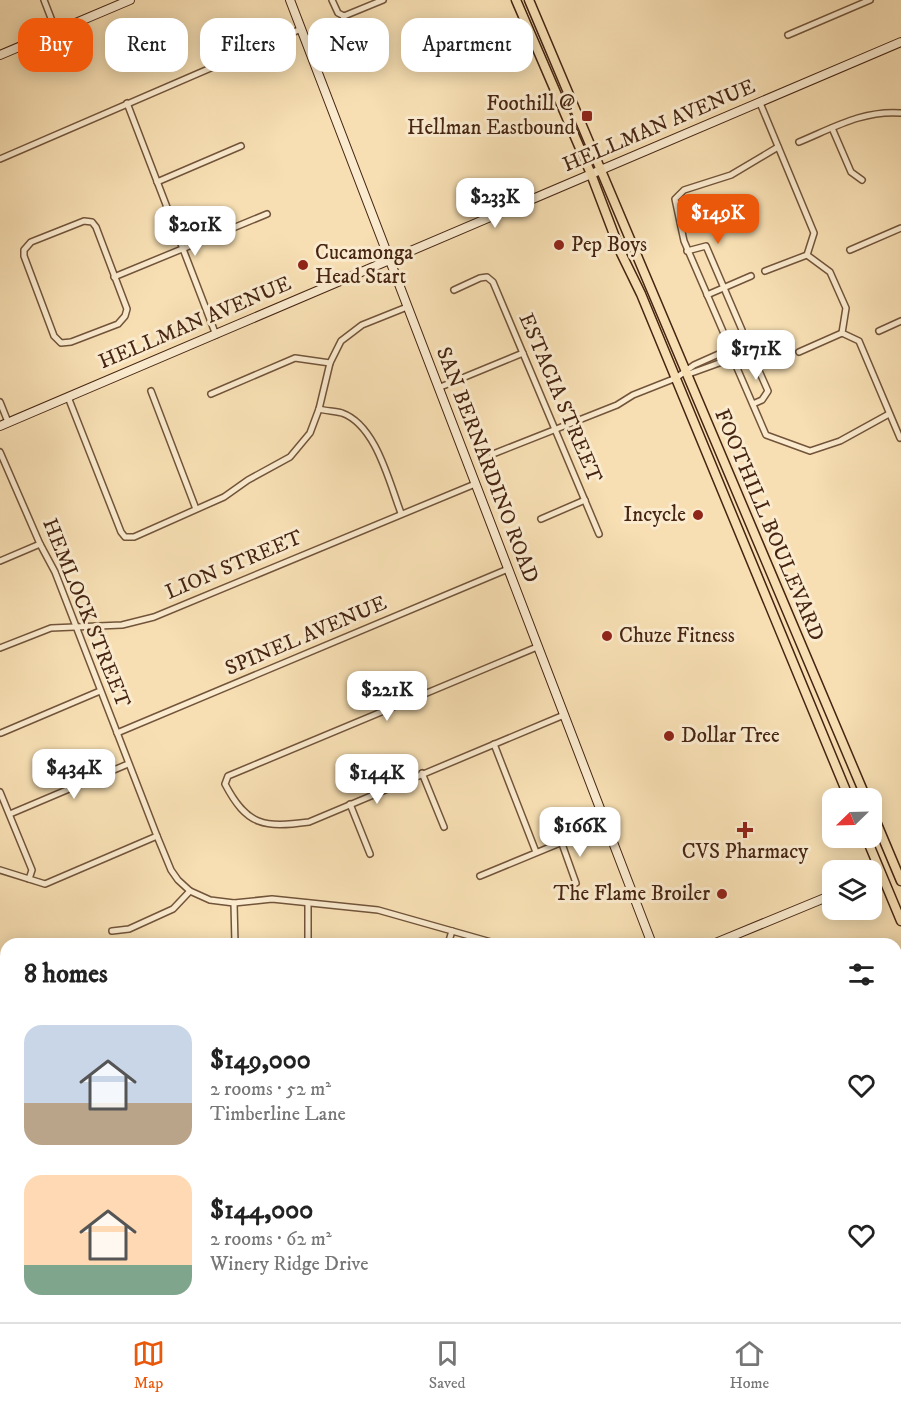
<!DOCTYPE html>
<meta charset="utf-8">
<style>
body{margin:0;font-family:"IM FELL DW Pica",serif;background:#f6f6f6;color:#222;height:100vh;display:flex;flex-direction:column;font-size:22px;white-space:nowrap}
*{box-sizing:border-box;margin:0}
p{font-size:20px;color:#767676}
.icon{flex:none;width:33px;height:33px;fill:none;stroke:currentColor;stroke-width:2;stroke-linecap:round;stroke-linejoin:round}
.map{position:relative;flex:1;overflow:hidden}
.drawer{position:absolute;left:0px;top:938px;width:902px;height:386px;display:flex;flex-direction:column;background:#fff;border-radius:18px 18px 0 0;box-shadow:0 3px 15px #0003}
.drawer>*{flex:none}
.top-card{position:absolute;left:18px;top:18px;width:600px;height:54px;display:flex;gap:12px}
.needle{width:39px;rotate:247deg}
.tools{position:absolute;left:822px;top:788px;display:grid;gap:12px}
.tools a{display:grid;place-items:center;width:60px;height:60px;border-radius:12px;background:#fff;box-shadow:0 3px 15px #0003;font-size:30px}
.price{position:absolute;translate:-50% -51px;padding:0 14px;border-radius:12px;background:#fff;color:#222;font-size:20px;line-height:39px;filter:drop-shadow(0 2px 3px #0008)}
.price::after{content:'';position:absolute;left:50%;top:36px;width:18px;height:14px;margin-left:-9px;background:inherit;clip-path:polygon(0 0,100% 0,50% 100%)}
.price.on{background:#ea580c;color:#fff}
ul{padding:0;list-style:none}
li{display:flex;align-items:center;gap:18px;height:150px;padding:0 24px}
li span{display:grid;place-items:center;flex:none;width:168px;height:120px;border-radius:18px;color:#555}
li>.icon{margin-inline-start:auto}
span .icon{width:72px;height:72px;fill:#fffc;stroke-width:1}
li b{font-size:26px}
h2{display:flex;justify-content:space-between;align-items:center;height:72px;padding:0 24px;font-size:26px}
.tag{padding:0 21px;border-radius:18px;background:#fff;box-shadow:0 3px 15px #0003;font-size:21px;line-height:54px}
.tag.on{background:#ea580c;color:#fff}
.tabs{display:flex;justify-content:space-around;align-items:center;height:84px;border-top:2px solid #e0e0e0;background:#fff;font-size:16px;color:#767676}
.tabs a{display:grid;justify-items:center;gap:3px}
.tabs .on{color:#ea580c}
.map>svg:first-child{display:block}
.green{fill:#d9bf98;stroke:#907255;stroke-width:1.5}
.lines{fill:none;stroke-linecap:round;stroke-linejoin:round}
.stream{stroke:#8c6f52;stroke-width:1.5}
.street-casing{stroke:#72543a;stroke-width:8}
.secondary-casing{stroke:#462512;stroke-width:10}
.primary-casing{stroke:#462512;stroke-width:11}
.street{stroke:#faeace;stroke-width:5}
.secondary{stroke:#faeace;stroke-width:8}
.primary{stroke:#f7dfb3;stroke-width:8}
.poi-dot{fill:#8f2418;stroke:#faeace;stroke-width:2}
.labels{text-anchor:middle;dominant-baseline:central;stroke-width:6;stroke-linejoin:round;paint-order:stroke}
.poi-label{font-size:21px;fill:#462512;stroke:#faeace;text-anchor:start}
.street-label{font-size:21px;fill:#462512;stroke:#faeace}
</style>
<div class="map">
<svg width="901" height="1322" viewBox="0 0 901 1322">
<rect width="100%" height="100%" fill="#f7dfb3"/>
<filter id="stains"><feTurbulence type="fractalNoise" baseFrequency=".00333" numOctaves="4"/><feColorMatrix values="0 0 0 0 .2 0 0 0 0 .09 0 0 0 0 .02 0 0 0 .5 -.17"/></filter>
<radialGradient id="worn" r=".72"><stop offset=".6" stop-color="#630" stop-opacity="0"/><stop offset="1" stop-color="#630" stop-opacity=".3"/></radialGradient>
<!-- green -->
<path class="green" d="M 6,1248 L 6,1317 L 192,1317 L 194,1322 L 0,1322 L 0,1251 Z"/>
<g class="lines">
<!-- stream -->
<g class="stream">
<path d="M 896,1107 L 901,1106"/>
<path d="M 461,1322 L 463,1317"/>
</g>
<!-- street casing -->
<g class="street-casing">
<g id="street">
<path d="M 44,0 L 56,31"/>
<path d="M 332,0 L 338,13 L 344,16"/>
<path d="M 344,16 L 342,28 L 353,57"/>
<path d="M 344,16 L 383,0"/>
<path d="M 788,35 L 870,0"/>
<path d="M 127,103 L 216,335"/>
<path d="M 760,103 L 814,233 L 807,255 L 830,272 L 846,308 L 842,333 L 859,341 L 900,438"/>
<path d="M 832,128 L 851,172 L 862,180"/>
<path d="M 799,142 C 833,128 863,110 901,113"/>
<path d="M 0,159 L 301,29"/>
<path d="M 157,182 L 241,146"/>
<path d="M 84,221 L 92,222 L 96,227 L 127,309 L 125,316 L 118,324 L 71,342 L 61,343 L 54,336 L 24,256 L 24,250 L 31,242 Z"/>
<path d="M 850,250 L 901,228"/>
<path d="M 687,251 L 706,246 L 742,330 L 743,341"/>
<path d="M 765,271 L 807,255"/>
<path d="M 114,277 L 267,214"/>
<path d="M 454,290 L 480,278 L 487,277 L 493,282 L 599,534"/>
<path d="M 707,295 L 751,276"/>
<path d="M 879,331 L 901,321"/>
<circle cx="740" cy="350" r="10"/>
<path d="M 732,344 L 725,336 L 684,241 L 675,199 L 684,190 L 731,175 L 778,147"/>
<path d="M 799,352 L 842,333"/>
<path d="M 749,355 L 756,364 L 768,391 L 762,400 L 753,404"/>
<path d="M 738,360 L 737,368 L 766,435 L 810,451 L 840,441 L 889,414"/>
<path d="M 686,375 L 733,358"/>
<path d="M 438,388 L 523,353"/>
<path d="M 151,391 L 196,509"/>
<path d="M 211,394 L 295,358 L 330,363"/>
<path d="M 68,397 L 121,532 L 125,537 L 134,537 L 224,497 L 248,480 L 290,457 L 310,433 L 319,409 L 330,363 L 341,341 L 362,325 L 407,307"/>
<path d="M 0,402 L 8,422"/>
<path d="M 319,409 C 326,411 335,411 342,413 C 376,425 389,482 401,513"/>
<path d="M 0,452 L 40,544 L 55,572 L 157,836 L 171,870 L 178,880 L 190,891 L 210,900 L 234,903 L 272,899 L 378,910 L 498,944"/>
<path d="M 493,454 L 617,405 L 633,395 L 676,378 L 694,365 L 730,349"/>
<path d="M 541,519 L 585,500"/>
<path d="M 0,561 L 40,544"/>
<path d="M 537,647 L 228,776 L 225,784 C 247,826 264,828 309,822 L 564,715"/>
<path d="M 0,648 L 51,628 L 122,625 L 154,617 L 475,484"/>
<path d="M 1,733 L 100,691"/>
<path d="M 117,733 L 508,569"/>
<path d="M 494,744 L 536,852"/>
<path d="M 422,773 L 444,827"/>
<path d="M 0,792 L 32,870 L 29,879"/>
<path d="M 350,804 L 370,854"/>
<path d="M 10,814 L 128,764"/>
<path d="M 561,841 L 576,883"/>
<path d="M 0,870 L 45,884 L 157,836"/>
<path d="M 480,876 L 606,824"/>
<path d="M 234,903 L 235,944"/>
<path d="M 112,931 L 129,929 L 173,909 L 190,891"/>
<path d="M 308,944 L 308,903"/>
<path d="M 448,944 L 452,931"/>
<path d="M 0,999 L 6,1001"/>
<path d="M 0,1066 L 6,1064"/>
<path d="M 0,1154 L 6,1151"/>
<path d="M 0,1175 L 6,1189"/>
<path d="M 896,1309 L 901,1310"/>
<path d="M 238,1317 L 240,1322"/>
<path d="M 619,1317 L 621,1322"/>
<path d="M 703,1317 L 706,1322"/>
<path d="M 351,1322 L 353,1317"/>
</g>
</g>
<!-- secondary casing -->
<g class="secondary-casing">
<g id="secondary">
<path d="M 290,0 L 652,944"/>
<path d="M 0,55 L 130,0"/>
<path d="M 0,426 L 901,42"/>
<path d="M 872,879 L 881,874"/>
<path d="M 713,944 L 832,895"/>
<path d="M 0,1239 L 6,1237"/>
<path d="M 534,1317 L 536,1322"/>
<path d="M 421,1322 L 423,1317"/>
</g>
</g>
<!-- primary casing -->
<g class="primary-casing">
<g id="primary">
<path d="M 516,0 L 591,174 L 621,253 L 641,294 L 849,798"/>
<path d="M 529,0 L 866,798"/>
<path d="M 872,812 L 901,881"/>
<path d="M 866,837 L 901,921"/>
</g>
</g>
<!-- street -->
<use href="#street" class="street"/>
<!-- secondary -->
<use href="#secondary" class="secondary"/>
<!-- primary -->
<use href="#primary" class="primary"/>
</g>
<!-- markers -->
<g class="poi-dot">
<rect x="581" y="110" width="12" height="12" rx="3"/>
<circle cx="559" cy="245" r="6"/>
<circle cx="303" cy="265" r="6"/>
<circle cx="698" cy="515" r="6"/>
<circle cx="607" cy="636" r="6"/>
<circle cx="669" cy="736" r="6"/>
<path d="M742 821h6v6h6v6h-6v6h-6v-6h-6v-6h6z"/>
<circle cx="722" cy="894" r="6"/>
</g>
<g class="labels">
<!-- poi labels -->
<g class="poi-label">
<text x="575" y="104" text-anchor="end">Foothill @<tspan x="575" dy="24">Hellman Eastbound</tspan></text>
<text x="571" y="245">Pep Boys</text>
<text x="315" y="253">Cucamonga<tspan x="315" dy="24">Head Start</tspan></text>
<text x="686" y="515" text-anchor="end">Incycle</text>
<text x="619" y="636">Chuze Fitness</text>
<text x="681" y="736">Dollar Tree</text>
<text x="745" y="852" text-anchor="middle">CVS Pharmacy</text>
<text x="710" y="894" text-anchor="end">The Flame Broiler</text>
</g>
<!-- street labels -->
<g class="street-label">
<text transform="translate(659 126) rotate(-23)">HELLMAN AVENUE</text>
<text transform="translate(195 323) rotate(-23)">HELLMAN AVENUE</text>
<text transform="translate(560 398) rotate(67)">ESTACIA STREET</text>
<text transform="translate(487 465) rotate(69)">SAN BERNARDINO ROAD</text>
<text transform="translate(769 525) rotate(67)">FOOTHILL BOULEVARD</text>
<text transform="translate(234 565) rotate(-23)">LION STREET</text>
<text transform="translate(86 613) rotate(68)">HEMLOCK STREET</text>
<text transform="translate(306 636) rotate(-23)">SPINEL AVENUE</text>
</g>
</g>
<rect width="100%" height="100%" filter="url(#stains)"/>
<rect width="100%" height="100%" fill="url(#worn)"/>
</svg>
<div class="tools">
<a><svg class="needle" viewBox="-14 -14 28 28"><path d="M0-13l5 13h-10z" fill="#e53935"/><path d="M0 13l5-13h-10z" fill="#767676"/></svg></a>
<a><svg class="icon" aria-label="layers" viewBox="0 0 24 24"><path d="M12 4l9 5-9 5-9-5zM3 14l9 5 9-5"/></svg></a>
</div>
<b class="price" style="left:495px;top:229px">$233K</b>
<b class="price on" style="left:718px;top:245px">$149K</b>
<b class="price" style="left:195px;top:257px">$201K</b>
<b class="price" style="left:756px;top:381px">$171K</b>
<b class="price" style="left:387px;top:722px">$221K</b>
<b class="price" style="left:74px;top:800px">$434K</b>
<b class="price" style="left:377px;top:805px">$144K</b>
<b class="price" style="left:580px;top:858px">$166K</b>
<div class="top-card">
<a class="tag on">Buy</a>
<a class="tag">Rent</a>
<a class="tag">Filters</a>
<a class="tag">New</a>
<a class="tag">Apartment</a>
</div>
<section class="drawer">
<h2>8 homes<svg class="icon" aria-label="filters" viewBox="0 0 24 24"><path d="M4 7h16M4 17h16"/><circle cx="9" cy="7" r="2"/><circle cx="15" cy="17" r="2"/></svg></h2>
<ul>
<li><span style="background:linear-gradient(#c9d6e8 65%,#b9a48a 0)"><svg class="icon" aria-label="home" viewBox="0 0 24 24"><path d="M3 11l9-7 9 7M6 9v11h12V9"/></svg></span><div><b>$149,000</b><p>2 rooms · 52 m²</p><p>Timberline Lane</p></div><svg class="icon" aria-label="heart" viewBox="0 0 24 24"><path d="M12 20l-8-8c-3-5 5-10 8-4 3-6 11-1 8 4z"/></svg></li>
<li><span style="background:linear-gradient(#ffd9b3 75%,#7fa58c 0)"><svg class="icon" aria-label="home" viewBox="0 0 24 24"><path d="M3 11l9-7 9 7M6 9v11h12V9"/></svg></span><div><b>$144,000</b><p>2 rooms · 62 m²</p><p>Winery Ridge Drive</p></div><svg class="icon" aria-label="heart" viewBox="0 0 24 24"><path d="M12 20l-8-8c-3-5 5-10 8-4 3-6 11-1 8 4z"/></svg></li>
</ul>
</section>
</div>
<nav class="tabs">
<a class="on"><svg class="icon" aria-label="map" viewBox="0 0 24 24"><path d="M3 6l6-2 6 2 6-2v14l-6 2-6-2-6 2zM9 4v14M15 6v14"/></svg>Map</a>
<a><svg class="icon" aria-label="saved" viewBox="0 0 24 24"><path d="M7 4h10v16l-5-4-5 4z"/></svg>Saved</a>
<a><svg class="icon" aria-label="home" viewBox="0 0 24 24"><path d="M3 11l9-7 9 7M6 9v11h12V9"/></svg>Home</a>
</nav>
